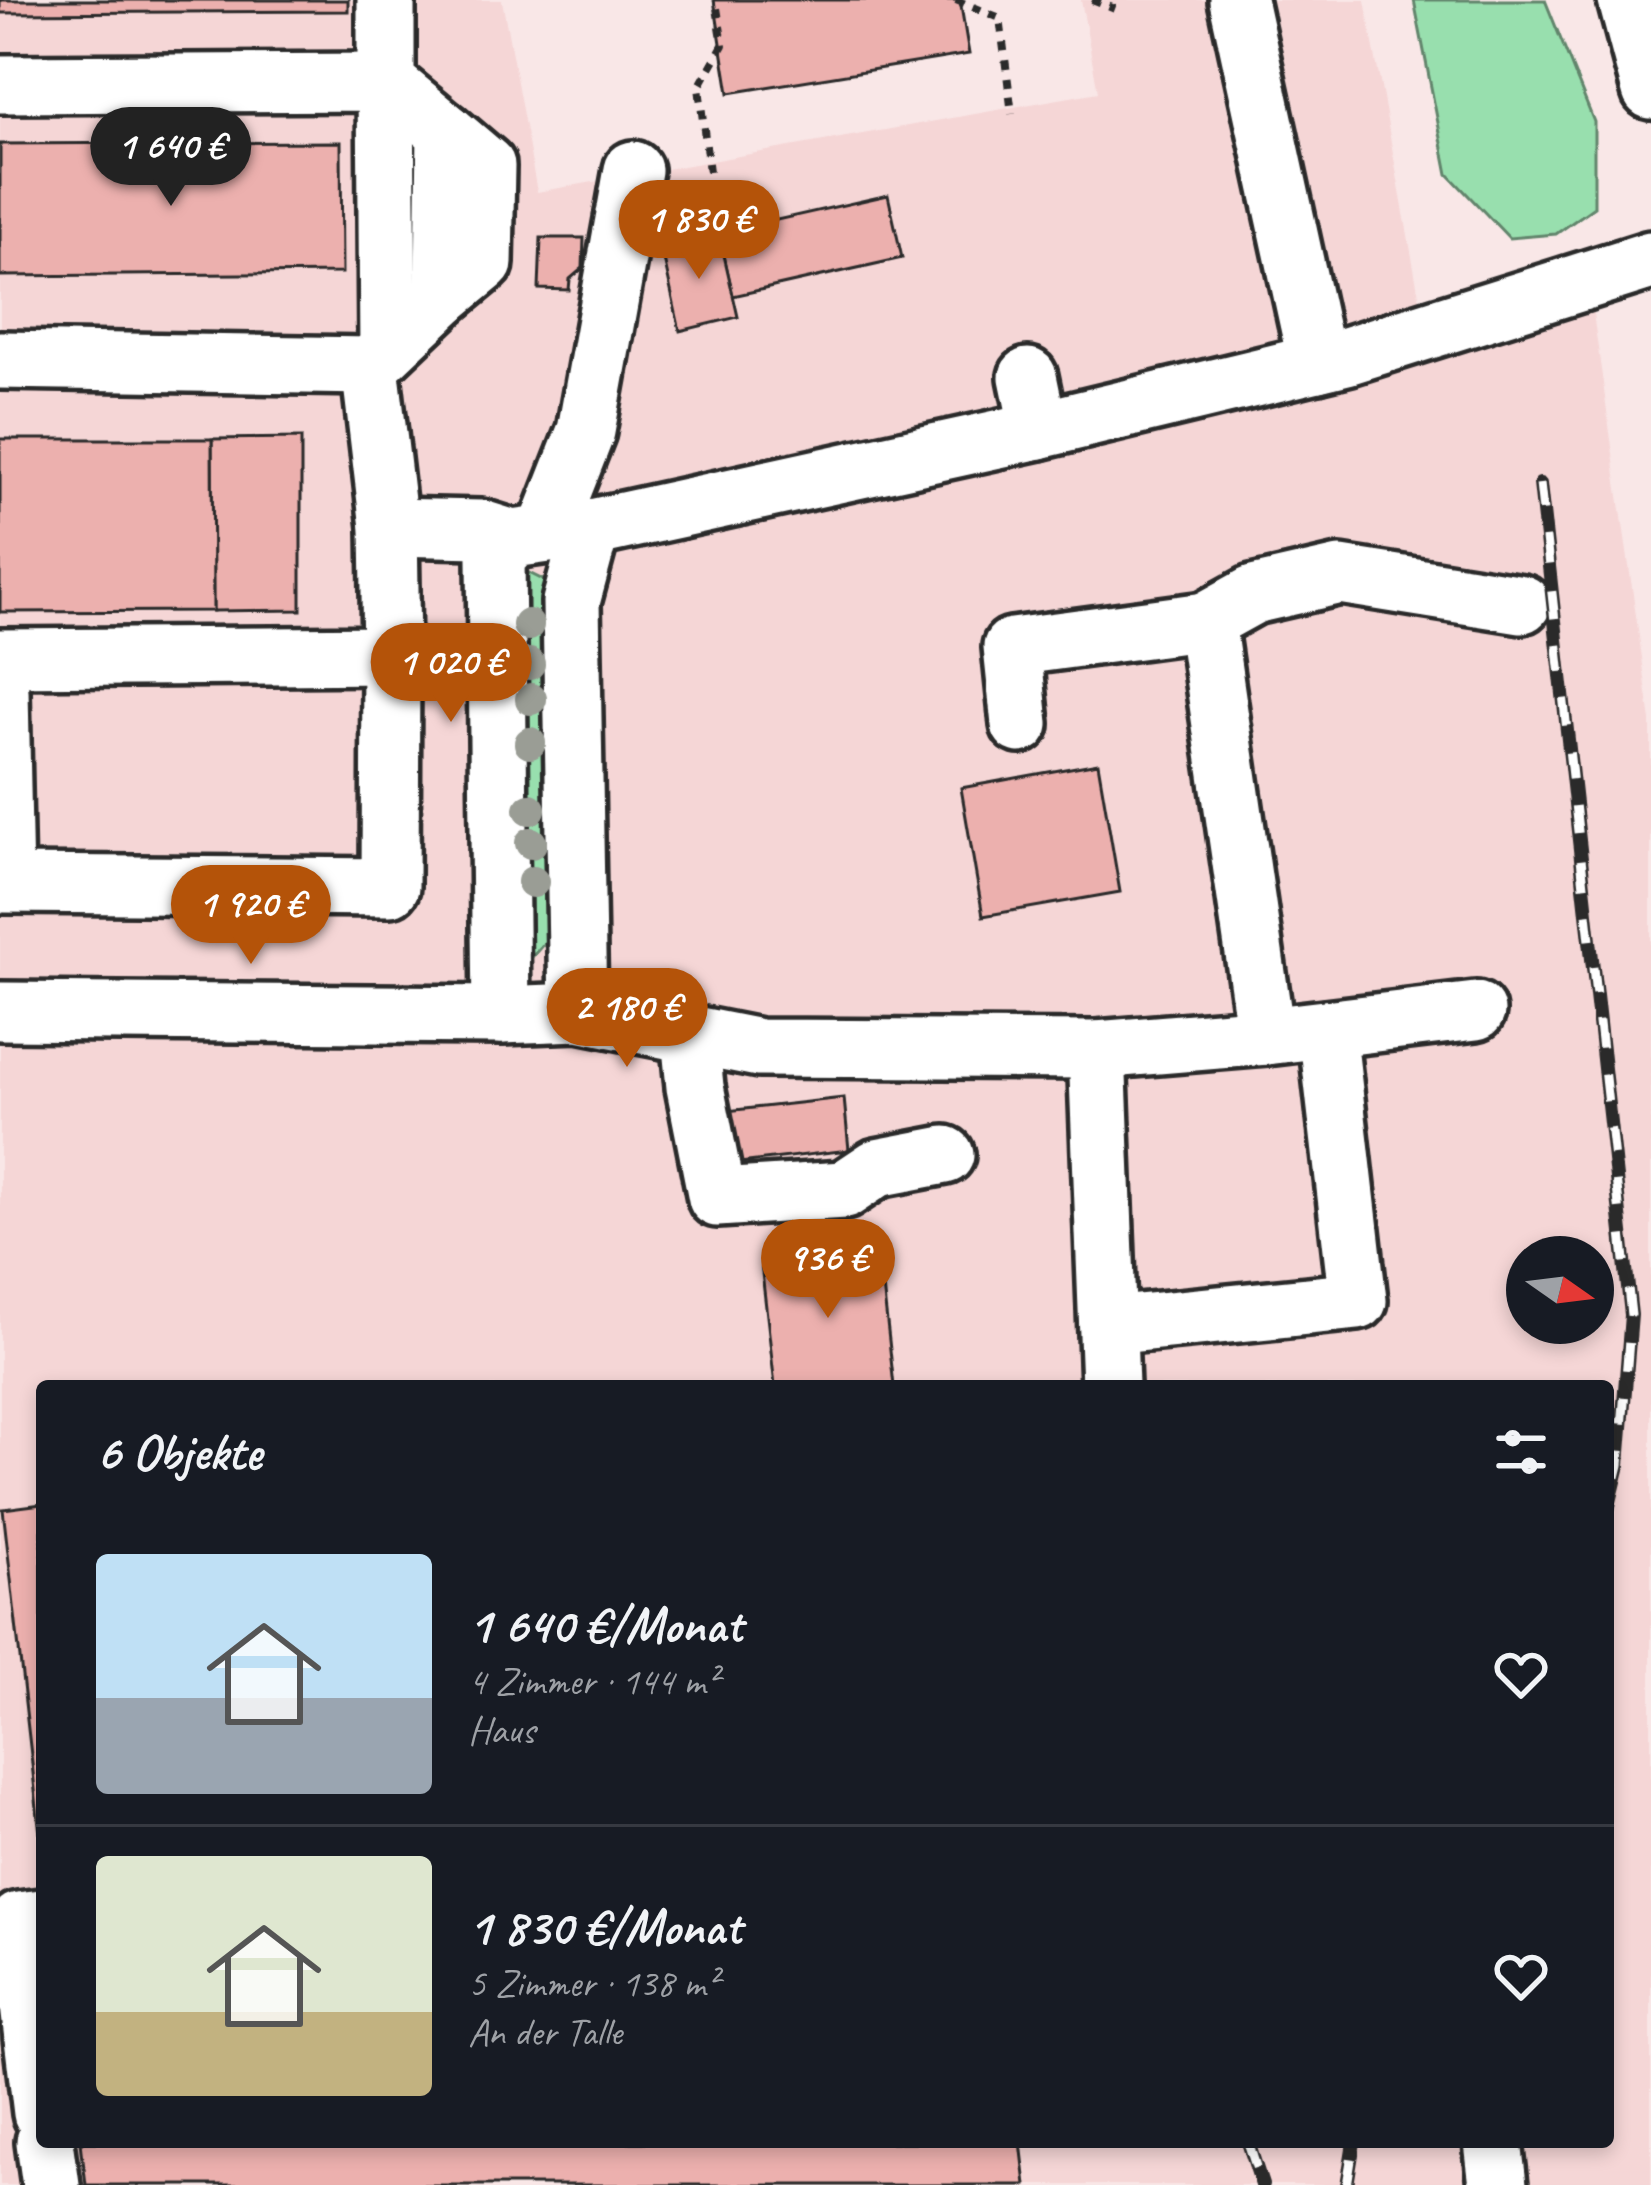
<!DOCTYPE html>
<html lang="de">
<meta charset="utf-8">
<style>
body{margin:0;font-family:Caveat,sans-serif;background:#242831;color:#f1f3f6;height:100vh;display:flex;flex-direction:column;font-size:45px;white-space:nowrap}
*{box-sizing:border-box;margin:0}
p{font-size:39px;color:#9ea1a6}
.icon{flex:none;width:66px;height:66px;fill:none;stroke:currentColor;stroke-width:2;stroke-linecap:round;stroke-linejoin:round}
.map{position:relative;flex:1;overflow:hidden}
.sheet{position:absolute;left:36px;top:1380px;width:1578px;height:768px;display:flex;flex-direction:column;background:#171b24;border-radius:12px;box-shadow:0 6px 18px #0003}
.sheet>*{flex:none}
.needle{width:78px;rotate:104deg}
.fabs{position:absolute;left:1506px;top:1236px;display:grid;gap:24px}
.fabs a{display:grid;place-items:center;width:108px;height:108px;border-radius:50%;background:#171b24;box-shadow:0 6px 18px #0003;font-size:60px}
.price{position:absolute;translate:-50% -102px;padding:0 27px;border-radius:42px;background:#b45309;color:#fff;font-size:39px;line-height:78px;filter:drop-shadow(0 3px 6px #0008)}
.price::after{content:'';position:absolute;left:50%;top:72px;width:36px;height:27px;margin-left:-18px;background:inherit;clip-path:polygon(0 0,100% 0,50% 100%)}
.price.active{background:#222;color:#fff}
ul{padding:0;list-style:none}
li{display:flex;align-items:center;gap:36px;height:300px;padding:0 60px}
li+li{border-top:3px solid #363941}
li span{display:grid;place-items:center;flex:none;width:336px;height:240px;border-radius:12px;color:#555}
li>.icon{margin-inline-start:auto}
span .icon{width:144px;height:144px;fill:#fffc;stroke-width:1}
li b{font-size:51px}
h2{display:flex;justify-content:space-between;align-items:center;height:144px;padding:0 60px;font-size:51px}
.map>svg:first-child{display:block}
.built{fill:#f5d6d6;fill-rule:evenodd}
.green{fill:#98dfae;stroke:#62856c;stroke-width:3}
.building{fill:#ecb0ae;stroke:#2b2b2b;stroke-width:3}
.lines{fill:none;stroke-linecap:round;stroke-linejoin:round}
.minor-casing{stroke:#2b2b2b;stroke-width:66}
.path{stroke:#2b2b2b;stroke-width:8;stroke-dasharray:9 9;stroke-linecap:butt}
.minor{stroke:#fff;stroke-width:57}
.rail-casing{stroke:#2b2b2b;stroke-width:14}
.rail{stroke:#fff;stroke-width:9;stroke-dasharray:27;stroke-linecap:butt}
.tree{fill:#9a9d95}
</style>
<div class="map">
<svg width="1651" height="2185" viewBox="0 0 1651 2185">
<rect width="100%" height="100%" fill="#f9e7e7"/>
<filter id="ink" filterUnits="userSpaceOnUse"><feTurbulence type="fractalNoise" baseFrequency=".00833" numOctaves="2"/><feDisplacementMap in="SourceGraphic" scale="24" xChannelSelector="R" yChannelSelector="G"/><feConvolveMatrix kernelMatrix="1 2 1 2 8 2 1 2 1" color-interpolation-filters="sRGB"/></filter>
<g filter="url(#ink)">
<!-- built -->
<path class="built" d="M 0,0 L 502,0 L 537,192 L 1098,92 L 1081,0 L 1365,0 L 1425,328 L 1589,285 L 1651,721 L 1651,2185 L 0,2185 ZM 1527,1257 L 1593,1257 L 1593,1323 L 1527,1323 ZM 42,1386 L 1608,1386 L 1608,2142 L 42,2142 Z"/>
<!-- green -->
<g class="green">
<path d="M 1414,0 L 1545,0 L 1594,122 L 1594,207 L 1556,234 L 1509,238 L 1448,174 Z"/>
<path d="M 527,572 L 545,581 L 551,935 L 532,957 L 516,936 L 510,580 Z"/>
</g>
<!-- building -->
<g class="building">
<path d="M 0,0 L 348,0 L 348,11 L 0,13 Z"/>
<path d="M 714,0 L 960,0 L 969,54 L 729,93 Z"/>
<path d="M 341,142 L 342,273 L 0,276 L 0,144 Z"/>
<path d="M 888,195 L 902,258 L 733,296 L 719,233 Z"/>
<path d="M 719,233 L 738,317 L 680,331 L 661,246 Z"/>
<path d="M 541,238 L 584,238 L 583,268 L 570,279 L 569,290 L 539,289 Z"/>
<path d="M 301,438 L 301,610 L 213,611 L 212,439 Z"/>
<path d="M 0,439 L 212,439 L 213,611 L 0,612 Z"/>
<path d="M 1098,763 L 1120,892 L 983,916 L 961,788 Z"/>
<path d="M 844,1098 L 849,1150 L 731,1164 L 726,1111 Z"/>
<path d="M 879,1250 L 894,1386 L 775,1386 L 761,1264 Z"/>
<path d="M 42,1504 L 42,1852 L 3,1509 Z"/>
<path d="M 81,2142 L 1021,2142 L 1026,2185 L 86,2185 Z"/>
</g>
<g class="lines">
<!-- minor casing -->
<g class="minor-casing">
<g id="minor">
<path d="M 1238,0 L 1317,363"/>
<path d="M 1627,0 L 1651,90"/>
<path d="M 0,84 L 386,82 L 388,348"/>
<path d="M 444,296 L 484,263 L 486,166 L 446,132"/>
<path d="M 0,360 L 370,366"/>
<path d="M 1028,377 L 1039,430"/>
<path d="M 389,527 L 481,529 L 513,539"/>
<path d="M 546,533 L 586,431 L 633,170"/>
<path d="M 1206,621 L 1253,595 L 1340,575 L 1522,604"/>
<path d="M 0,658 L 391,655 L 389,527 L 370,366 L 444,296 L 446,132 L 386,82 L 386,0"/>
<path d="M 0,691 L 4,884 L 390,887 L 391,655"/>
<path d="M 1020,724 L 1012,647 L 1206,621 L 1266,1036"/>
<path d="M 0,1011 L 501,1015 L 578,1012 L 759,1048 L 1097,1050 L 1266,1036 L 1476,1011"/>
<path d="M 578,1012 L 571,602 L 591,528"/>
<path d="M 501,1015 L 496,558 L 513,539 L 591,528 L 1039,430 L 1346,356 L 1651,260"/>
<path d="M 690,1036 L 695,1087 L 717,1198 L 844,1190 L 877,1168 L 945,1155"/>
<path d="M 1097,1050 L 1110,1386"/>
<path d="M 1108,1326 L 1358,1301 L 1327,1029"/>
<path d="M 42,1918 L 19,1921 L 42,2113"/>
<path d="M 45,2142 L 51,2185"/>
<path d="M 1493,2142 L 1498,2185"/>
</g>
</g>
<!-- path -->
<g class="path">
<path d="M 956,0 L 1000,18 L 1012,114"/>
<path d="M 1092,0 L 1115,9"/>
<path d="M 709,172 L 699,87 L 723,45 L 717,8"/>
</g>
<!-- minor -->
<use href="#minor" class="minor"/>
<!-- rail casing -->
<g class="rail-casing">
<g id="rail">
<path d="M 1540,484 L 1631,1315 L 1619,1465 L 1608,1510"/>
<path d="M 1248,2142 L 1262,2185"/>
<path d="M 1347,2185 L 1354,2142"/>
</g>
</g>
<!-- rail -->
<use href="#rail" class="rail"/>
</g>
<!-- trees -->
<g class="tree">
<circle cx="528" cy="625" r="16"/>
<circle cx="529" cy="664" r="16"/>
<circle cx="531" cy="699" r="16"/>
<circle cx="530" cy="743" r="16"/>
<circle cx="530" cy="809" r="16"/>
<circle cx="531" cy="843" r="16"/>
<circle cx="533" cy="882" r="16"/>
</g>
</g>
</svg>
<div class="fabs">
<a><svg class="needle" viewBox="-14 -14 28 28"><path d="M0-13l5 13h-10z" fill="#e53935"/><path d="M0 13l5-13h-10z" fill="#9ea1a6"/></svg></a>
</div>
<b class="price active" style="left:171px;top:209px">1 640 €</b>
<b class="price" style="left:699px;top:282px">1 830 €</b>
<b class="price" style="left:451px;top:725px">1 020 €</b>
<b class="price" style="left:251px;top:967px">1 920 €</b>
<b class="price" style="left:627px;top:1070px">2 180 €</b>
<b class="price" style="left:828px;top:1321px">936 €</b>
<section class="sheet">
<h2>6 Objekte<svg class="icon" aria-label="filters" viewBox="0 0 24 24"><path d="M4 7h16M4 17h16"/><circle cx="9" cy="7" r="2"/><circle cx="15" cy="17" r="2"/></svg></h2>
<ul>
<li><span style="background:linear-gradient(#bfe0f5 60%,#9aa5b1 0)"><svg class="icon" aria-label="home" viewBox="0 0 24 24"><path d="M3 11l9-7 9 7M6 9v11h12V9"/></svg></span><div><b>1 640 €/Monat</b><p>4 Zimmer · 144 m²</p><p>Haus</p></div><svg class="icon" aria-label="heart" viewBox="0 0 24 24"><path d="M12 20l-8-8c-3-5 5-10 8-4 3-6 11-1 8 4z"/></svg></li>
<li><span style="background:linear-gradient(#dfe7d0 65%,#c2b280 0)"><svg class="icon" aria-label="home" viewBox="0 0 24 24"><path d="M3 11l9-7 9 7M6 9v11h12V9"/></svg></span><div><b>1 830 €/Monat</b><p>5 Zimmer · 138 m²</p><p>An der Talle</p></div><svg class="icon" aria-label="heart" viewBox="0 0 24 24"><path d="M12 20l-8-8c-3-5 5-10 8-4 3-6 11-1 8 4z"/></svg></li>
</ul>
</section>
</div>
